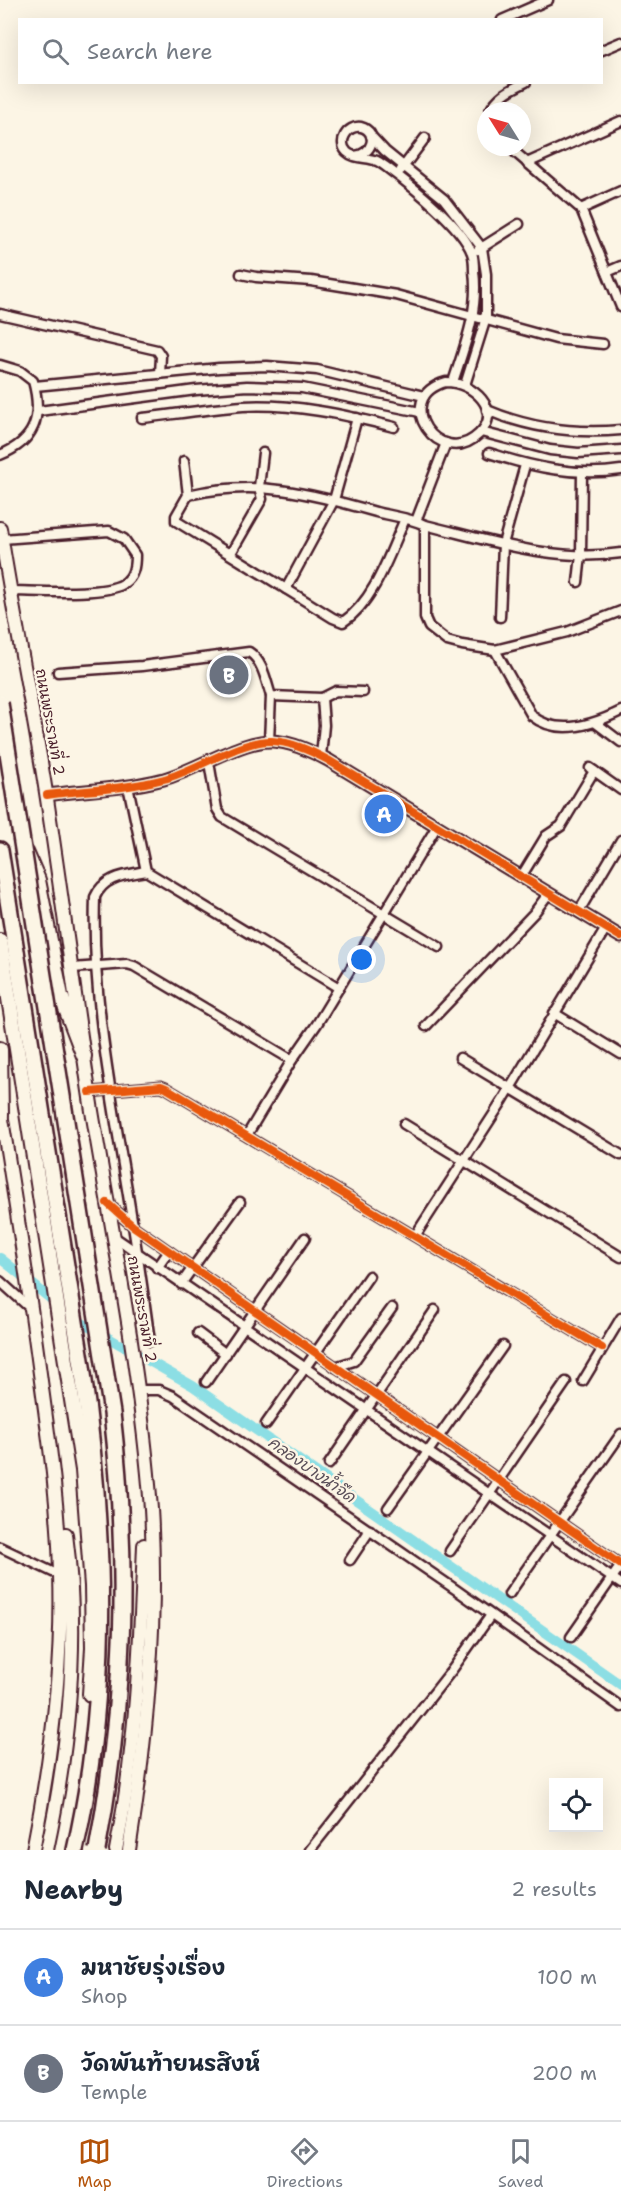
<!DOCTYPE html>
<html lang="en">
<head>
<meta charset="utf-8">
<style>
	body { margin:0; font-family:"Shantell Sans","Playpen Sans Thai",sans-serif; background:#f2f2f3; color:#1f2937 }
	.controls { position:absolute; right:18px; bottom:18px; display:grid; overflow:hidden; border-radius:0px; box-shadow:0 6px 24px #0002 }
	.controls button { width:54px; height:54px; display:grid; place-items:center; padding:0; border:0; border-bottom:2px solid #e0e1e3; background:#fff; color:#1f2937; font:30px sans-serif }
	.compass { position:absolute; left:477px; top:102px; width:54px; height:54px; border-radius:50%; background:#fff; box-shadow:0 6px 24px #0002; rotate:307deg }
	.you { position:absolute; left:362px; top:960px; width:21px; height:21px; margin:-15px; border:4px solid #fff; border-radius:50%; background:#1a73e8; box-shadow:0 0 0 9px #1a73e833 }
	.badge { display:grid; place-items:center; width:39px; height:39px; border-radius:50%; background:#b45309; color:#fff; font-size:20px; font-weight:700 }
	.pin { position:absolute; translate:-50% -50%; border:3px solid #fff; box-shadow:0 2px 6px #0006 }
	.list { margin:0; padding:0; list-style:none }
	h2 { display:flex; justify-content:space-between; align-items:center; height:78px; margin:0; padding:0 24px; font-size:26px }
	h2 small { font-size:20px; font-weight:400; color:#747a83 }
	.list li { display:grid; grid-template-columns:39px 1fr auto; gap:18px; align-items:center; box-sizing:border-box; height:96px; padding:0 24px; border-top:2px solid #e0e1e3 }
	.list b { display:block; font-size:22px; white-space:nowrap }
	.list p { margin:0; font-size:20px; white-space:nowrap; color:#747a83 }
	.list em { font-size:20px; font-style:normal; color:#747a83 }
	.icon { flex:none; width:33px; height:33px; fill:none; stroke:currentColor; stroke-width:2; stroke-linecap:round; stroke-linejoin:round }
	.map { position:relative; flex:none; width:621px; height:1850px; overflow:hidden }
	.search { position:absolute; background:#fff; box-shadow:0 6px 24px #0002; left:18px; right:18px; top:18px; height:66px; display:flex; align-items:center; gap:15px; box-sizing:border-box; padding:0 21px; border-radius:0px; color:#747a83; font-size:22px }
	.sheet { height:270px; background:#fff }
	nav { display:flex; justify-content:space-around; align-items:center; box-sizing:border-box; height:84px; border-top:2px solid #e0e1e3; background:#fff; font-size:16px; color:#747a83 }
	nav a { display:grid; justify-items:center; gap:3px }
	nav .on { color:#b45309 }
	.map>svg:first-child { display:block }
	.lines { fill:none; stroke-linecap:round; stroke-linejoin:round }
	.canal { stroke:#8cdee4; stroke-width:10 }
	.minor-casing { stroke:#4a1f2b; stroke-width:13 }
	.tertiary-casing { stroke:#4a1f2b; stroke-width:15 }
	.secondary-casing { stroke:#4a1f2b; stroke-width:16 }
	.trunk-casing { stroke:#4a1f2b; stroke-width:18 }
	.motorway-casing { stroke:#4a1f2b; stroke-width:20 }
	.minor { stroke:#fcf5e5; stroke-width:8 }
	.tertiary { stroke:#fcf5e5; stroke-width:10 }
	.secondary { stroke:#fcf5e5; stroke-width:12 }
	.trunk { stroke:#fcf5e5; stroke-width:14 }
	.motorway { stroke:#fcf5e5; stroke-width:15 }
	.motorway-bridge-casing { stroke:#4a1f2b; stroke-width:20; stroke-linecap:butt }
	.motorway-bridge { stroke:#fcf5e5; stroke-width:15 }
	.cycleway-casing { stroke:#fcf5e5; stroke-width:11 }
	.cycleway { stroke:#e8590c; stroke-width:8 }
	.labels { text-anchor:middle; stroke-width:5; stroke-linejoin:round; paint-order:stroke }
	.street-label { font-size:15px; fill:#4a1f2b; stroke:#fcf5e5 }
	.water-label { font-size:16px; font-style:italic; fill:#5a4f59; stroke:#fcf5e5 }
</style>
</head>
<body>
<div class="map">
<svg width="621" height="1850" viewBox="0 0 621 1850">
	<rect width="100%" height="100%" fill="#fcf5e5"/>
	<filter id="ink" filterUnits="userSpaceOnUse"><feTurbulence type="fractalNoise" baseFrequency=".0167" numOctaves="2"/><feDisplacementMap in="SourceGraphic" scale="12" xChannelSelector="R" yChannelSelector="G"/><feConvolveMatrix kernelMatrix="1 2 1 2 8 2 1 2 1" color-interpolation-filters="sRGB"/></filter>
	<g filter="url(#ink)">
		<g class="lines">
			<path class="canal" d="M 0,1258 L 77,1320 L 193,1386 L 621,1685"/>
			<defs>
				<g id="minor">
					<path d="M 502,20 L 548,0"/>
					<path d="M 602,50 L 621,42"/>
					<path d="M 490,111 C 498,95 510,90 526,82"/>
					<path d="M 371,136 L 385,151 L 444,199 L 482,248 L 486,274 L 486,318 L 465,385"/>
					<path d="M 509,147 L 581,209 L 621,307"/>
					<path d="M 354,156 C 373,155 379,132 361,127 C 347,125 337,142 347,152 C 354,159 368,157 377,161 C 381,163 385,166 389,169 C 412,186 462,226 472,253 C 474,258 474,265 474,271 C 479,311 465,345 453,382"/>
					<path d="M 527,163 L 621,121"/>
					<path d="M 401,170 L 425,138"/>
					<path d="M 581,209 L 621,191"/>
					<path d="M 478,250 L 519,224"/>
					<path d="M 607,272 L 621,266"/>
					<path d="M 241,274 L 256,277 L 311,281 L 396,295 L 556,339 L 603,344"/>
					<path d="M 0,314 L 157,350 L 161,356 L 160,374"/>
					<path d="M 0,365 L 20,371 L 33,381 C 43,417 35,441 0,455"/>
					<path d="M 446,382 C 472,382 504,410 479,434 C 440,472 389,398 446,382 Z"/>
					<path d="M 35,386 L 219,368 L 267,366 L 317,370 L 424,396"/>
					<path d="M 487,410 C 531,429 574,434 621,430"/>
					<path d="M 39,411 L 196,390 L 247,386 L 302,388 L 420,412"/>
					<path d="M 142,418 C 175,414 209,409 243,406 C 292,403 346,415 394,427"/>
					<path d="M 481,432 L 550,450 L 578,453 L 621,450"/>
					<path d="M 489,453 C 532,467 576,477 621,470"/>
					<path d="M 184,461 L 188,495 L 176,516 L 176,521 L 333,618 L 343,622 C 375,601 390,552 405,519"/>
					<path d="M 188,495 C 257,479 310,493 376,512 C 392,516 410,518 425,525 C 488,540 555,563 621,553"/>
					<path d="M 416,521 L 446,443"/>
					<path d="M 425,525 L 425,618 L 429,627 L 447,641 L 462,645 L 495,650 L 567,632 L 621,611"/>
					<path d="M 2,539 L 109,531 L 124,539 L 135,555 C 135,566 134,577 123,584 C 103,596 36,591 10,591"/>
					<path d="M 231,553 L 262,499 L 259,487 L 263,453"/>
					<path d="M 578,582 L 581,555 L 582,473"/>
					<path d="M 286,589 L 334,500 L 357,418"/>
					<path d="M 500,617 L 503,544 L 525,465"/>
					<path d="M 495,650 L 532,716 C 558,737 595,724 621,711"/>
					<path d="M 58,672 L 142,666 L 249,652 C 263,661 266,681 271,696 L 322,698 L 324,725 L 321,756"/>
					<path d="M 322,698 L 336,691 L 363,692"/>
					<path d="M 596,723 L 621,742"/>
					<path d="M 269,741 L 271,696"/>
					<path d="M 209,762 L 217,809 L 222,817 L 439,947"/>
					<path d="M 590,768 L 621,790"/>
					<path d="M 128,786 L 146,871 L 339,988"/>
					<path d="M 146,871 C 126,875 104,876 95,897 C 92,987 108,1077 123,1165 C 133,1224 142,1282 150,1341"/>
					<path d="M 521,877 L 546,836 L 561,826 L 594,771"/>
					<path d="M 579,911 L 621,840"/>
					<path d="M 72,968 L 127,964 L 134,966 L 292,1060"/>
					<path d="M 554,1013 L 621,1054"/>
					<path d="M 426,1026 L 534,913 L 549,893"/>
					<path d="M 460,1058 L 621,1155"/>
					<path d="M 89,1092 L 161,1086 L 166,1088 L 602,1348"/>
					<path d="M 404,1124 L 621,1257"/>
					<path d="M 247,1135 L 292,1060 L 317,1024 L 437,826"/>
					<path d="M 108,1204 L 133,1226 L 169,1251 L 621,1565"/>
					<path d="M 113,1236 L 621,1584"/>
					<path d="M 415,1236 L 503,1100 L 606,928"/>
					<path d="M 157,1268 L 169,1251"/>
					<path d="M 0,1281 L 31,1309"/>
					<path d="M 181,1284 L 240,1202"/>
					<path d="M 198,1333 L 226,1354"/>
					<path d="M 335,1367 L 354,1361 L 392,1308"/>
					<path d="M 583,1381 L 621,1318"/>
					<path d="M 206,1382 L 305,1238"/>
					<path d="M 139,1390 L 159,1390 L 173,1396 L 455,1589 L 621,1707"/>
					<path d="M 266,1424 L 369,1276"/>
					<path d="M 329,1464 L 435,1310"/>
					<path d="M 388,1508 L 503,1346"/>
					<path d="M 0,1547 L 61,1576"/>
					<path d="M 450,1551 L 566,1382"/>
					<path d="M 350,1560 L 370,1530"/>
					<path d="M 509,1594 L 621,1434"/>
					<path d="M 571,1637 L 621,1565"/>
					<path d="M 310,1850 L 452,1670 L 491,1615"/>
				</g>
				<path id="tertiary" d="M 47,795 C 86,790 126,789 164,779 C 196,770 241,740 272,741 C 292,742 311,751 328,760 L 621,937"/>
				<g id="secondary">
					<path d="M 0,528 C 14,618 33,708 47,799 C 63,903 76,1007 92,1111 C 114,1243 141,1375 151,1509 C 158,1623 147,1738 129,1850"/>
					<path d="M 0,1107 C 15,1198 29,1290 41,1381 C 50,1446 59,1510 60,1575 C 63,1667 51,1760 33,1850"/>
					<path d="M 47,1850 C 69,1747 80,1639 66,1534"/>
					<path d="M 116,1850 C 136,1749 140,1648 144,1545"/>
				</g>
				<g id="trunk">
					<path d="M 26,852 L 38,880 L 61,996 L 84,1056"/>
					<path d="M 0,941 L 83,1470 L 92,1586 L 93,1648 L 90,1694"/>
					<path d="M 0,1049 L 1,1115"/>
				</g>
				<path id="motorway" d="M 0,850 L 82,1366 C 105,1526 111,1692 75,1850"/>
			</defs>
			<use href="#minor" class="minor-casing"/>
			<use href="#tertiary" class="tertiary-casing"/>
			<use href="#secondary" class="secondary-casing"/>
			<use href="#trunk" class="trunk-casing"/>
			<use href="#motorway" class="motorway-casing"/>
			<use href="#minor" class="minor"/>
			<use href="#tertiary" class="tertiary"/>
			<use href="#secondary" class="secondary"/>
			<use href="#trunk" class="trunk"/>
			<use href="#motorway" class="motorway"/>
			<defs>
				<path id="motorway-bridge" d="M 0,703 L 112,1413 C 129,1563 125,1702 97,1850"/>
			</defs>
			<use href="#motorway-bridge" class="motorway-bridge-casing"/>
			<use href="#motorway-bridge" class="motorway-bridge"/>
			<defs>
				<g id="cycleway">
					<path d="M 47,795 C 86,790 126,789 164,779 C 196,770 241,740 272,741 C 292,742 311,751 328,760 L 621,937"/>
					<path d="M 89,1092 L 161,1086 L 166,1088 L 602,1348"/>
					<path d="M 107,1203 L 133,1226 L 169,1251 L 621,1565"/>
				</g>
			</defs>
			<use href="#cycleway" class="cycleway-casing"/>
			<use href="#cycleway" class="cycleway"/>
		</g>
	</g>
	<g class="labels">
		<g class="street-label">
			<text transform="translate(50 722) rotate(80)" y="5">ถนนพระรามที่ 2</text>
			<text transform="translate(142 1309) rotate(80)" y="5">ถนนพระรามที่ 2</text>
		</g>
		<g class="water-label">
			<text transform="translate(312 1469) rotate(35)" y="6">คลองบางน้ำจืด</text>
		</g>
	</g>
</svg>
<div class="controls">
<button><svg class="icon" aria-label="locate" viewBox="0 0 24 24"><circle cx="12" cy="12" r="6"/><path d="M12 2v4M12 18v4M2 12h4M18 12h4"/></svg></button>
</div>
<svg class="compass" viewBox="-18 -18 36 36"><path d="M0-13l5 13h-10z" fill="#e53935"/><path d="M0 13l5-13h-10z" fill="#747a83"/></svg>
<div class="you"></div>
<div class="pin badge" style="left:384px;top:814px;background:#3f7fe0">A</div>
<div class="pin badge" style="left:229px;top:675px;background:#6b7280">B</div>
<div class="search"><svg class="icon" aria-label="search" viewBox="0 0 24 24"><circle cx="10" cy="10" r="6"/><path d="M15 15l6 6"/></svg>Search here</div>
</div>
<section class="sheet">
<h2>Nearby<small>2 results</small></h2>
<ul class="list">
<li><span class="badge" style="background:#3f7fe0">A</span><div><b>มหาชัยรุ่งเรื่อง</b><p>Shop</p></div><em>100 m</em></li>
<li><span class="badge" style="background:#6b7280">B</span><div><b>วัดพันท้ายนรสิงห์</b><p>Temple</p></div><em>200 m</em></li>
</ul>
</section>
<nav>
<a class="on"><svg class="icon" aria-label="map" viewBox="0 0 24 24"><path d="M3 6l6-2 6 2 6-2v14l-6 2-6-2-6 2zM9 4v14M15 6v14"/></svg>Map</a>
<a><svg class="icon" aria-label="directions" viewBox="0 0 24 24"><path d="M12 3l9 9-9 9-9-9zM9 14v-3h6M13 9l2 2-2 2"/></svg>Directions</a>
<a><svg class="icon" aria-label="saved" viewBox="0 0 24 24"><path d="M7 4h10v16l-5-4-5 4z"/></svg>Saved</a>
</nav>
</body>
</html>
